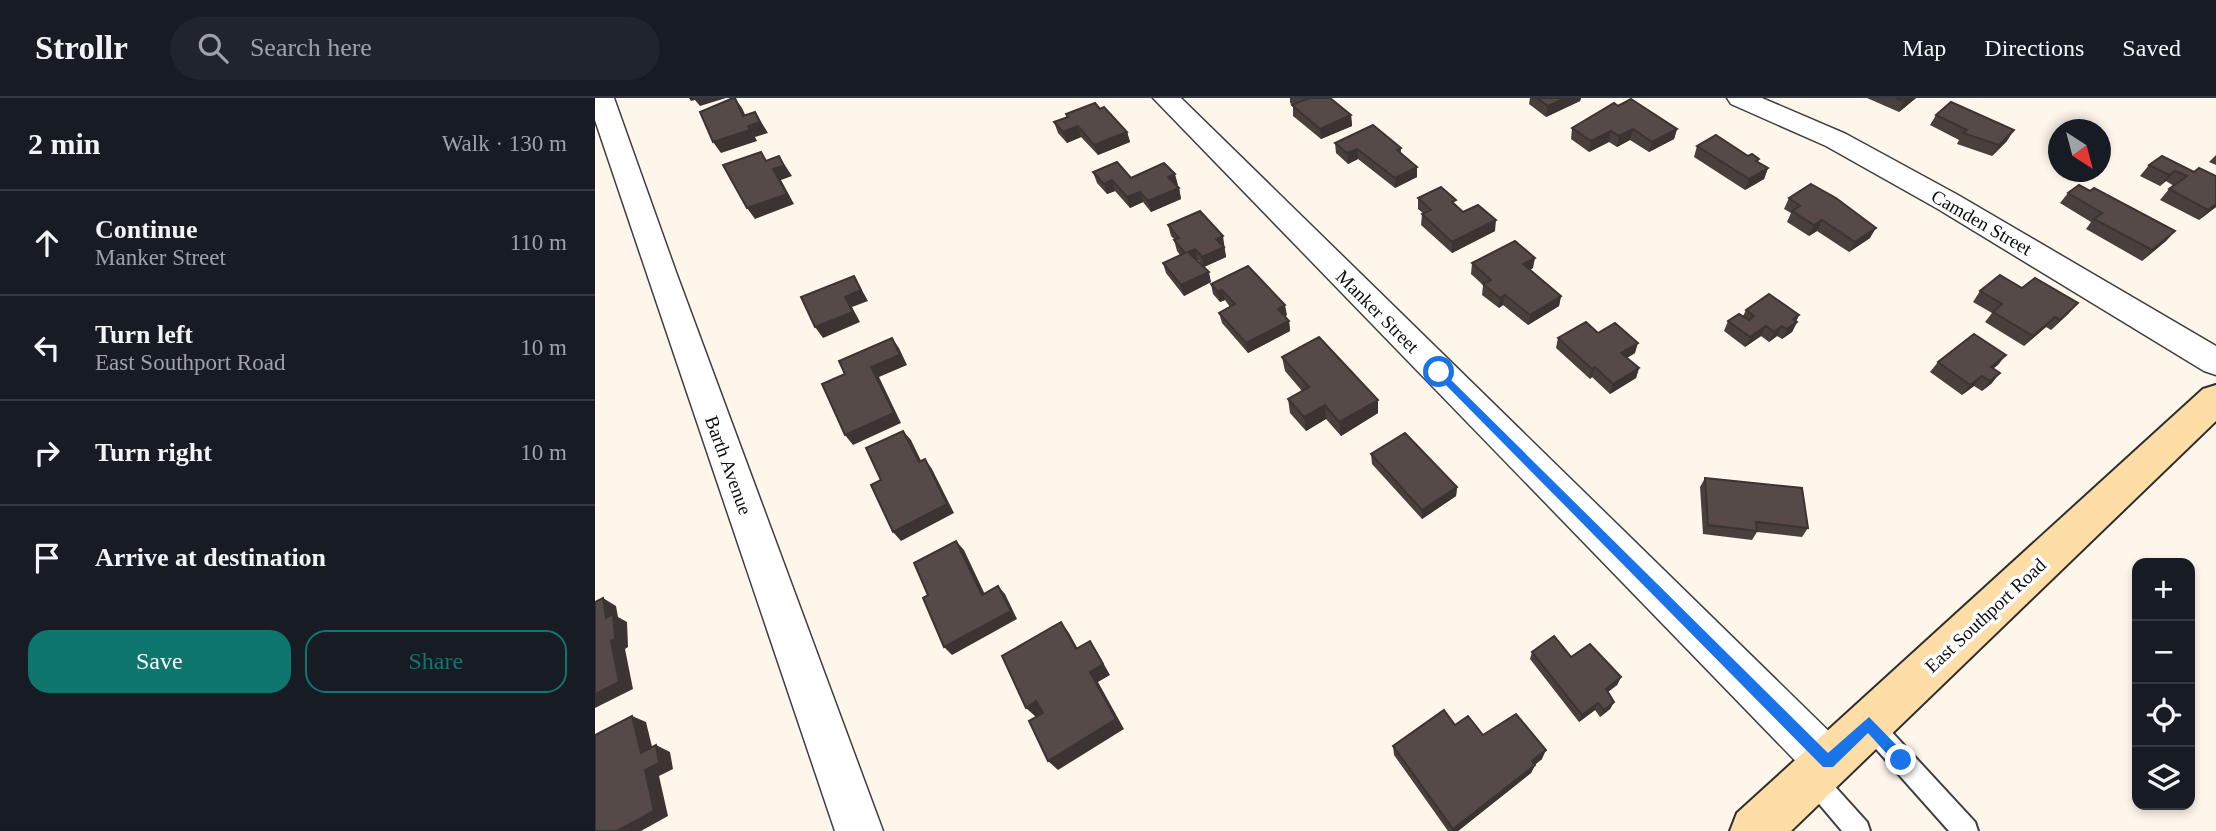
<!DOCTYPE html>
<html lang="en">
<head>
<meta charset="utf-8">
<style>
	body { margin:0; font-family:"Times New Roman",serif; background:#20242c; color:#f1f3f6 }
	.controls { position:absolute; right:21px; bottom:21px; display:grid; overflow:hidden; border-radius:14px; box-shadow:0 4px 10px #0003 }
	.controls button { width:63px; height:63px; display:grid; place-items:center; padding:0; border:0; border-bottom:2px solid #363941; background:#171b24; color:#f1f3f6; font:35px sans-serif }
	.compass { position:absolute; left:1453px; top:21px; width:63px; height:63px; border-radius:50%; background:#171b24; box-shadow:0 4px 10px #0003; rotate:144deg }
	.stop { position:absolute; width:21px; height:21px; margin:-16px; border:5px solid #1a73e8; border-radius:50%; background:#fff }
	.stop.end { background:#1a73e8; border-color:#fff; box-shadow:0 2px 7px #0008 }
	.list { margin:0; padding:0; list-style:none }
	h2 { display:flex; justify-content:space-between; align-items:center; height:91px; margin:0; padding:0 28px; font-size:30px }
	h2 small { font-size:23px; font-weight:400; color:#9ea1a6 }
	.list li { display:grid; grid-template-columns:46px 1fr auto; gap:21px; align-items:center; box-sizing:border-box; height:105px; padding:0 28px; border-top:2px solid #363941 }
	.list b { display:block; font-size:26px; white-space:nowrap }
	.list p { margin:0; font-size:23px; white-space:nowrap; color:#9ea1a6 }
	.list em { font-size:23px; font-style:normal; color:#9ea1a6 }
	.actions { display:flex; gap:14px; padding:21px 28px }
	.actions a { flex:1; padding:16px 0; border:2px solid #0f766e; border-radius:21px; text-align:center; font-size:24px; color:#0f766e }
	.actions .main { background:#0f766e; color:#fff }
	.icon { flex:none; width:38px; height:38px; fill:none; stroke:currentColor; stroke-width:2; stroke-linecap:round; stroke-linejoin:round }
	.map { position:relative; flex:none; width:1621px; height:733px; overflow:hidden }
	header { display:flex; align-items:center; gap:42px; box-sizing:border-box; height:98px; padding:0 35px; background:#171b24; border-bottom:2px solid #363941 }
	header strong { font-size:33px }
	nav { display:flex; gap:38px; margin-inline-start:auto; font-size:24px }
	.search { width:490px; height:63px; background:#20242c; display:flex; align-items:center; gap:18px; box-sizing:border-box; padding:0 24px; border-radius:38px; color:#9ea1a6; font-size:26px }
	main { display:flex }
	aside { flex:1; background:#171b24 }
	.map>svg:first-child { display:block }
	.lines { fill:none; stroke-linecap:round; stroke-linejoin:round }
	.service-casing { stroke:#3f3f3f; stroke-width:4 }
	.minor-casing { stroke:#3f3f3f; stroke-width:3 }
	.secondary-casing { stroke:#2e2e2e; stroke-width:4 }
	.service { fill:#fff; fill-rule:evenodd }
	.minor { fill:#fff; fill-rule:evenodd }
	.secondary { fill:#ffdda6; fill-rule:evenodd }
	.wall { fill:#49403e }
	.shaded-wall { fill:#3c3432 }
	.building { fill:#554a48; stroke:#3c3432; stroke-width:2 }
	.route { fill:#1a73e8 }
	.labels { text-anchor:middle; stroke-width:7; stroke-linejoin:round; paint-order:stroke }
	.street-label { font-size:19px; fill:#0c0c0c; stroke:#fff }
</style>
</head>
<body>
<header>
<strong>Strollr</strong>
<div class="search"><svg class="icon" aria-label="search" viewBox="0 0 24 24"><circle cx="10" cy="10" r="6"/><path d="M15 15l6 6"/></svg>Search here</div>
<nav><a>Map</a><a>Directions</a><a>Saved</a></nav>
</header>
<main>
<aside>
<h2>2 min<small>Walk · 130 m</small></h2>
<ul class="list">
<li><svg class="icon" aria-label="ahead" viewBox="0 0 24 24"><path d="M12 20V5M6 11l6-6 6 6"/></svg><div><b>Continue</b><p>Manker Street</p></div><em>110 m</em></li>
<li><svg class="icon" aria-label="left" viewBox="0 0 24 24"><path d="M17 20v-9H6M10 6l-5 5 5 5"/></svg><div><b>Turn left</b><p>East Southport Road</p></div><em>10 m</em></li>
<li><svg class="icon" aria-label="right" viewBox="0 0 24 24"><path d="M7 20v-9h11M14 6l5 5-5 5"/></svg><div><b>Turn right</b></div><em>10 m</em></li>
<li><svg class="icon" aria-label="arrive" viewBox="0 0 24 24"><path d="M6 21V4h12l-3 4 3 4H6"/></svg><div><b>Arrive at destination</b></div></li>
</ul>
<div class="actions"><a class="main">Save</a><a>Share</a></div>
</aside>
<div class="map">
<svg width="1621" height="733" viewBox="0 0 1621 733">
	<rect width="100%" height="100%" fill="#fff6eb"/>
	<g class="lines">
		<defs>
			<g id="service">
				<path d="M 1274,615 L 1282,618 L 1380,724 L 1383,733 L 1354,733 L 1266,634 L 1262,626 L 1266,618 Z"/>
				<path d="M 1217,668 L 1225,672 L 1272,724 L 1275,733 L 1247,733 L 1209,688 L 1205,680 L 1209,672 Z"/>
			</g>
			<g id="minor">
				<path d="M 0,0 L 19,0 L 81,174 L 288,733 L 240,733 L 0,22 Z"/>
				<path d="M 558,0 L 586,0 L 1249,648 L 1256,664 L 1249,680 L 1233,687 L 1217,680 Z"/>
				<path d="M 1132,0 L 1167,0 L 1251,36 L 1363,97 L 1621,248 L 1621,277 L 1609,273 L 1343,111 L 1231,48 L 1136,6 Z"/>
			</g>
			<path id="secondary" d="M 1621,287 L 1621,323 L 1196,733 L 1135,733 L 1142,715 L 1608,291 Z"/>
		</defs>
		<use href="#service" class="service-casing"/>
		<use href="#minor" class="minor-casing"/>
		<use href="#secondary" class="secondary-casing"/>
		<use href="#service" class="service"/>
		<use href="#minor" class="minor"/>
		<use href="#secondary" class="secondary"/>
	</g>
	<g class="wall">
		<path d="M 695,0 L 735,0 L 756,17 L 757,28 L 726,41 L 698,18 L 698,7 L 695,5 Z"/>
		<path d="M 935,0 L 986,0 L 985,3 L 951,19 L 934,6 Z"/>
		<path d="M 1272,0 L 1321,0 L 1304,14 Z"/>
		<path d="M 1023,8 L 1082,31 L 1079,41 L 1054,54 L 1035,42 L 1022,49 L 1014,44 L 994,54 L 976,41 L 977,30 Z"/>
		<path d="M 505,11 L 532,34 L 535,44 L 503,57 L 486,39 L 472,45 L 463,35 L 459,24 L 472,20 L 471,16 Z"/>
		<path d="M 1341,17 L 1412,43 L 1397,58 L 1362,46 L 1364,42 L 1335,27 Z"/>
		<path d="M 740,45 L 806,50 L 806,56 L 822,69 L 822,79 L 800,90 L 763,61 L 753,66 L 741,55 Z"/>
		<path d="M 1102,48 L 1164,61 L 1163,64 L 1173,70 L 1169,81 L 1150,92 L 1099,59 Z"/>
		<path d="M 1621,57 L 1621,67 L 1614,64 Z"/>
		<path d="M 1554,67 L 1621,78 L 1621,109 L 1604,122 L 1565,102 L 1574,91 L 1579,88 L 1571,83 L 1565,88 L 1545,78 Z"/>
		<path d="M 498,74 L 583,87 L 581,87 L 584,90 L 586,101 L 556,114 L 548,104 L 535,110 L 520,93 L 512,96 L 502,85 Z"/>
		<path d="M 1495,93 L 1580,133 L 1571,143 L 1547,163 L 1491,131 L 1496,124 L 1465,105 L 1473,95 Z"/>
		<path d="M 823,100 L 861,107 L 868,114 L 900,133 L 857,155 L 826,127 L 827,116 L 829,116 L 823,111 Z"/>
		<path d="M 1194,100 L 1275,140 L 1254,154 L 1222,133 L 1214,138 L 1192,124 L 1196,115 L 1189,111 Z"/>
		<path d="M 573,127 L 630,149 L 629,149 L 631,159 L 609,169 L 603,162 L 602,162 L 616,184 L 589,198 L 571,175 L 568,165 L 585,157 L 582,153 L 579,142 L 580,142 L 576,138 Z"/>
		<path d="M 877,165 L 938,170 L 935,172 L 966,198 L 964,208 L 933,227 L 908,207 L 904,210 L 887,197 L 888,187 L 876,176 Z"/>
		<path d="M 616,186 L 692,217 L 690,218 L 694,223 L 695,233 L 653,255 L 627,225 L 624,215 L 635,209 L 630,202 L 625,204 L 618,196 Z"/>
		<path d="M 1427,190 L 1474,215 L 1456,232 L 1451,229 L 1429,248 L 1390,224 L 1397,215 L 1378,204 L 1385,193 Z"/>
		<path d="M 1151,212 L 1204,217 L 1201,223 L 1202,224 L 1197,234 L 1187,241 L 1182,238 L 1174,244 L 1166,238 L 1150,249 L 1129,233 L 1133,223 L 1148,218 Z"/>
		<path d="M 1003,235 L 1040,255 L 1032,260 L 1044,270 L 1041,280 L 1015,296 L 997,279 L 995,281 L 961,250 L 963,240 Z"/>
		<path d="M 1411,257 L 1398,270 L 1397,285 L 1387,293 L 1379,288 L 1367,297 L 1335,274 L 1343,264 Z"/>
		<path d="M 687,259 L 783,315 L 746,338 L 731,321 L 711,333 L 695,315 L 693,301 L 707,293 L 690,273 Z"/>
		<path d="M 776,356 L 862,389 L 861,398 L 827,421 L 777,366 Z"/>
		<path d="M 1110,380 L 1213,430 L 1207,439 L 1162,434 L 1157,442 L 1108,436 L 1105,389 Z"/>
		<path d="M 937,554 L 976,559 L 1026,579 L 1022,587 L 1013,594 L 1019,604 L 1015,611 L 1005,619 L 1000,612 L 984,624 L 935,561 Z"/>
		<path d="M 860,627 L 947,661 L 940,667 L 936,675 L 863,733 L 853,733 L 799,657 L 798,648 Z"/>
	</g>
	<g class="shaded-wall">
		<path d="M 94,0 L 131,0 L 105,8 L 100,2 L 96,3 Z"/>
		<path d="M 140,0 L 147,10 L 155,27 L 160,14 L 173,35 L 160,39 L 162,43 L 126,55 L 118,44 L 148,18 Z"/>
		<path d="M 971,0 L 986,0 L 985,3 L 951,19 L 953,8 Z"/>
		<path d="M 1314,0 L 1321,0 L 1304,14 L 1309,3 Z"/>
		<path d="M 756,17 L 757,28 L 726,41 L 725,31 Z"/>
		<path d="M 483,28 L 486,39 L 472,45 L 468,34 Z"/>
		<path d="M 1038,31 L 1035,42 L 1022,49 L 1024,38 Z"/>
		<path d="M 1082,31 L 1079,41 L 1054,54 L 1057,44 Z"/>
		<path d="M 1419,32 L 1412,43 L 1397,58 L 1404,47 Z"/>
		<path d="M 1016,33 L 1014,44 L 994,54 L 996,43 Z"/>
		<path d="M 532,34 L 535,44 L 503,57 L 499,47 Z"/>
		<path d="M 762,51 L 763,61 L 753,66 L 752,55 Z"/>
		<path d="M 184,58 L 197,78 L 186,82 L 199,106 L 160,121 L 152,110 L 178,71 Z"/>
		<path d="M 822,69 L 822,79 L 800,90 L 800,80 Z"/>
		<path d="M 1173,70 L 1169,81 L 1150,92 L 1154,81 Z"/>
		<path d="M 1580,73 L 1571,83 L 1565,88 L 1574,77 Z"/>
		<path d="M 580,76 L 583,87 L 576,90 L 573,79 Z"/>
		<path d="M 517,82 L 520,93 L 512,96 L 509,86 Z"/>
		<path d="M 584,90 L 586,101 L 556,114 L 553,103 Z"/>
		<path d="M 545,94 L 548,104 L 535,110 L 532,99 Z"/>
		<path d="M 1621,106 L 1621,109 L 1604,122 L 1613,112 Z"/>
		<path d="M 901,122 L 900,133 L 857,155 L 857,144 Z"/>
		<path d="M 1227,122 L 1222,133 L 1214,138 L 1219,127 Z"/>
		<path d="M 1281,130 L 1275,140 L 1254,154 L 1260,144 Z"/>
		<path d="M 1580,133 L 1571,143 L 1547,163 L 1557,152 Z"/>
		<path d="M 628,138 L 631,159 L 609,169 L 607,159 L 621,141 Z"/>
		<path d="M 600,151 L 603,162 L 596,165 L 593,154 Z"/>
		<path d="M 940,160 L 938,170 L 927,176 L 928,166 Z"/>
		<path d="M 614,174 L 616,184 L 589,198 L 586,187 Z"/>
		<path d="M 259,178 L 273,203 L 257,209 L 265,224 L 228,240 L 220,229 L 250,199 Z"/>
		<path d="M 627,192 L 630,202 L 625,204 L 623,194 Z"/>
		<path d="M 910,197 L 908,207 L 904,210 L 905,200 Z"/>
		<path d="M 966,198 L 964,208 L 933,227 L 935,217 Z"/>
		<path d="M 1483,205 L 1474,215 L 1456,232 L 1465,222 Z"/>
		<path d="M 690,207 L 692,217 L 685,221 L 683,211 Z"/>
		<path d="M 1204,217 L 1200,226 L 1202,224 L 1197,234 L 1187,241 L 1198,221 Z"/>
		<path d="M 1460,219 L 1451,229 L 1429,248 L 1438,238 Z"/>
		<path d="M 694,223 L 695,233 L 653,255 L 651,245 Z"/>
		<path d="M 1171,228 L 1166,238 L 1150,249 L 1155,239 Z"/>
		<path d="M 1187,228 L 1182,238 L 1174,244 L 1179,234 Z"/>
		<path d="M 297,240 L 304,250 L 312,267 L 284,279 L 306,325 L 258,347 L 250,337 L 276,269 Z"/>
		<path d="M 1043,245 L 1040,255 L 1023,265 L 1026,255 Z"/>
		<path d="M 1411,257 L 1403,267 L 1388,279 L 1396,269 Z"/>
		<path d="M 1000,269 L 997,279 L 995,281 L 997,271 Z"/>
		<path d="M 1044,270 L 1041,280 L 1015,296 L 1018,286 Z"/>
		<path d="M 1405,275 L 1397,285 L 1387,293 L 1395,283 Z"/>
		<path d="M 1387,278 L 1379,288 L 1367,297 L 1375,287 Z"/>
		<path d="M 783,302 L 783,315 L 746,338 L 744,324 Z"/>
		<path d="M 730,307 L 731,321 L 711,333 L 709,319 Z"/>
		<path d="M 308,333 L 316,342 L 331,373 L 324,364 Z"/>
		<path d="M 330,361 L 337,371 L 359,415 L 306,443 L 298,434 Z"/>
		<path d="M 862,389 L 861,398 L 827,421 L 827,412 Z"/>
		<path d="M 361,443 L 369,452 L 394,505 L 387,497 Z"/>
		<path d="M 403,488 L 410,496 L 422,521 L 357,557 L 349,549 Z"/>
		<path d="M 8,500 L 21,508 L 23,519 L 32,524 L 33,549 L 30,551 L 38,591 L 0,610 L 0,596 L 11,520 Z"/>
		<path d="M 466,524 L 474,535 L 489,562 L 481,551 Z"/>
		<path d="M 495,543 L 502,554 L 515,577 L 503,584 L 529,631 L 463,672 L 453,663 L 495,574 Z"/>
		<path d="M 1026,579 L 1022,587 L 1007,598 L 1011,591 Z"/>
		<path d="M 441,603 L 451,613 L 441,619 L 431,610 Z"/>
		<path d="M 1019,604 L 1015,611 L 1005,619 L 1009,612 Z"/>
		<path d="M 1003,605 L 1000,612 L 984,624 L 987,617 Z"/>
		<path d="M 37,618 L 51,624 L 60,661 L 46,655 Z"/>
		<path d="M 61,647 L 75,654 L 78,671 L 64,678 L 73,718 L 46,733 L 22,733 Z"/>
		<path d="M 951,652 L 947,661 L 933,671 L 937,663 Z"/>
		<path d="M 940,667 L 936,675 L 863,733 L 857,733 L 858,731 Z"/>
	</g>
	<g class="building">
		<path d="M 138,0 L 140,0 L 148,18 L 160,14 L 165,24 L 153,28 L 155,32 L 118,44 L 105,14 Z"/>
		<path d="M 714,0 L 735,0 L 756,17 L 725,31 L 697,7 Z"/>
		<path d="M 942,0 L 971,0 L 953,8 Z"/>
		<path d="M 1301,0 L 1314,0 L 1309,3 Z"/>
		<path d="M 1036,1 L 1082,31 L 1057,44 L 1038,31 L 1024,38 L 1016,33 L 996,43 L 977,30 L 1019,5 L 1023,8 Z"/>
		<path d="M 1356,4 L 1419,32 L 1404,47 L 1368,35 L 1372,32 L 1341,17 Z"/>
		<path d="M 500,5 L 505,11 L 509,9 L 532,34 L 499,47 L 483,28 L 468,34 L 459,24 L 473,19 L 471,16 Z"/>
		<path d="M 778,27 L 806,50 L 802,52 L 822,69 L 800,80 L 762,51 L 752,55 L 740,45 Z"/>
		<path d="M 1121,37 L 1153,58 L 1157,56 L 1164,61 L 1161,63 L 1173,70 L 1154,81 L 1102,48 Z"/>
		<path d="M 166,54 L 171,63 L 184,58 L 189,68 L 178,71 L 192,96 L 152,110 L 128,67 Z"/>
		<path d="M 1567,58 L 1599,74 L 1604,70 L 1621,78 L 1621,106 L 1613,112 L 1574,91 L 1592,78 L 1580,73 L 1574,77 L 1554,67 Z"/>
		<path d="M 522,64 L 536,80 L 569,65 L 580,76 L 573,79 L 584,90 L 553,103 L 545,94 L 532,99 L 517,82 L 509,86 L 498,74 Z"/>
		<path d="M 1216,86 L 1241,100 L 1281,130 L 1260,144 L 1227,122 L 1219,127 L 1197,113 L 1205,108 L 1194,100 Z"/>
		<path d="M 1484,87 L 1495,93 L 1499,90 L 1580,133 L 1557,152 L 1499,121 L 1507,115 L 1473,95 Z"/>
		<path d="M 846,89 L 861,102 L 857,104 L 868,114 L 883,107 L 901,122 L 857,144 L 827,116 L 836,112 L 823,100 Z"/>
		<path d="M 605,113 L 628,138 L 621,141 L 629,149 L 607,159 L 600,151 L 593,154 L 614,174 L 586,187 L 568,165 L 590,155 L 579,142 L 584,140 L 573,127 Z"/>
		<path d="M 920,143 L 940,160 L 928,166 L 966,198 L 935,217 L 910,197 L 905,200 L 888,186 L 896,182 L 877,165 Z"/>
		<path d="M 653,168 L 690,207 L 683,211 L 694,223 L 651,245 L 624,215 L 640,206 L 627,192 L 623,194 L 616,186 Z"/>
		<path d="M 1405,177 L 1427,190 L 1440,180 L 1483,205 L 1465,222 L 1460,219 L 1438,238 L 1398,214 L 1407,206 L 1385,193 Z"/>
		<path d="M 259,178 L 266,192 L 250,199 L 258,214 L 220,229 L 206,199 Z"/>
		<path d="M 1174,196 L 1204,217 L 1198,221 L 1202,224 L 1192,231 L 1187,228 L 1179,234 L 1171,228 L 1155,239 L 1133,223 L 1144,216 L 1154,222 L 1159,218 L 1151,212 Z"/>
		<path d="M 991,224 L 1003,235 L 1020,225 L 1043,245 L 1026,255 L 1044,270 L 1018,286 L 1000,269 L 997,271 L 963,240 Z"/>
		<path d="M 1379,236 L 1411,257 L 1396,269 L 1405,275 L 1395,283 L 1387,278 L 1375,287 L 1343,264 Z"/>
		<path d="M 724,239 L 783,302 L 744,324 L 730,307 L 709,319 L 693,301 L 714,289 L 687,259 Z"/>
		<path d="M 297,240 L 305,257 L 276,269 L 299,315 L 250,337 L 227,286 L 250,276 L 244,263 Z"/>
		<path d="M 308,333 L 324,364 L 330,361 L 352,406 L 298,434 L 276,387 L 286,382 L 271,350 Z"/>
		<path d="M 810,335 L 862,389 L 827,412 L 776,356 Z"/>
		<path d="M 1110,380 L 1207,390 L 1213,430 L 1161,424 L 1162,433 L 1113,427 Z"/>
		<path d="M 361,443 L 387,497 L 403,488 L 416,513 L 349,549 L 328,500 L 333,497 L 319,465 Z"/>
		<path d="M 8,500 L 11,520 L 18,516 L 20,541 L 16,543 L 24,584 L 0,596 L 0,504 Z"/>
		<path d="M 466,524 L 481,551 L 495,543 L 508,566 L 495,574 L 521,621 L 453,663 L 434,623 L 448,615 L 441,603 L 431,610 L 407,558 Z"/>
		<path d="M 959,538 L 976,559 L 995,546 L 1026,579 L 1011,591 L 1019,604 L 1009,612 L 1003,605 L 987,617 L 937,554 Z"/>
		<path d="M 849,612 L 860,627 L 873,618 L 888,637 L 921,616 L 951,652 L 937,663 L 940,667 L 858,731 L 798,648 Z"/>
		<path d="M 37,618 L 46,655 L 61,647 L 64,665 L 50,672 L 59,713 L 22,733 L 0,733 L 0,637 Z"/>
	</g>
	<path class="route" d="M 844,270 L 1233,655 L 1274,619 L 1311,657 L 1311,666 L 1301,666 L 1273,635 L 1238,669 L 1228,669 L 840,276 L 838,274 Z"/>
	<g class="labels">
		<g class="street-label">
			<text transform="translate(1387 124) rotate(30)" y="7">Camden Street</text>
			<text transform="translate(783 213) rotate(45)" y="7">Manker Street</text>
			<text transform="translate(134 367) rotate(70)" y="7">Barth Avenue</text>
			<text transform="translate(1390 517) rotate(-43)" y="7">East Southport Road</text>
		</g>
	</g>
</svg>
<div class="controls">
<button>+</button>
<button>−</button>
<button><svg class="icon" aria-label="locate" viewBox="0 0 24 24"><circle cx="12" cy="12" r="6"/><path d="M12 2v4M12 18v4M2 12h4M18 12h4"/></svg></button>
<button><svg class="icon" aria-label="layers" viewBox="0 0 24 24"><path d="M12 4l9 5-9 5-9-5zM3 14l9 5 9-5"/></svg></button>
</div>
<svg class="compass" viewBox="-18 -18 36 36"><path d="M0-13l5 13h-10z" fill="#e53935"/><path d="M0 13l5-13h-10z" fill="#9ea1a6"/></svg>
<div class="stop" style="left:844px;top:274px"></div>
<div class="stop end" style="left:1306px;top:662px"></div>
</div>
</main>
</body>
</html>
